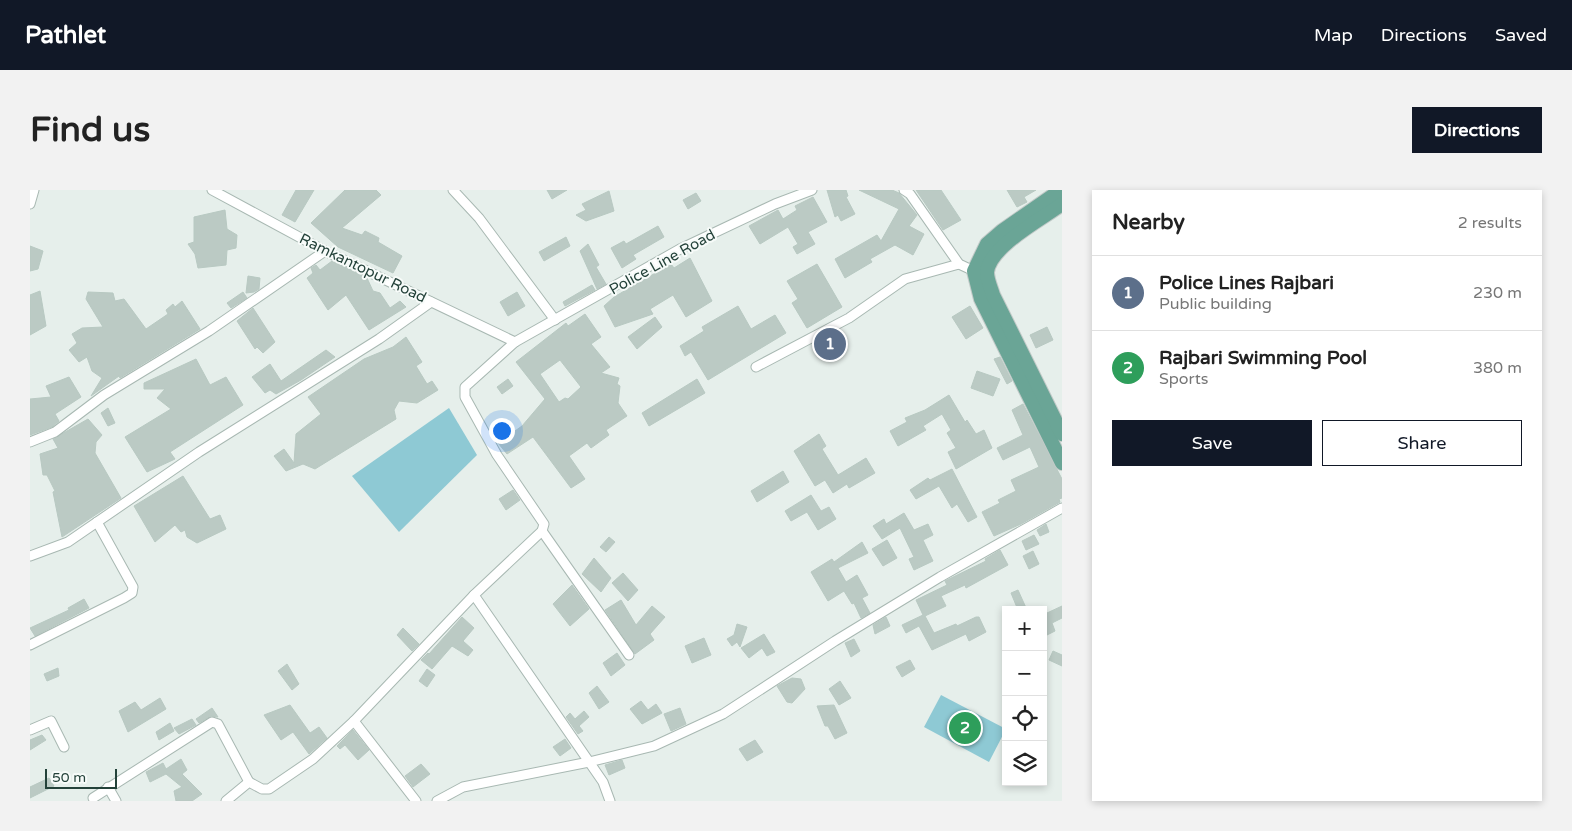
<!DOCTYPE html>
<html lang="en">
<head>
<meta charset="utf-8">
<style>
	body { margin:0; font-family:"Varela Round",sans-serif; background:#f2f2f2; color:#222 }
	.controls { position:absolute; right:15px; bottom:15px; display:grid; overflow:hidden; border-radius:0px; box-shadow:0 2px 8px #0003 }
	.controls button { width:45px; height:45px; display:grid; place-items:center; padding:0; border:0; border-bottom:1px solid #e0e0e0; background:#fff; color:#222; font:25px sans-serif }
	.scale { position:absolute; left:15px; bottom:12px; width:72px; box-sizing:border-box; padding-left:5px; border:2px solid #24423a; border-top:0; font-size:14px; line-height:18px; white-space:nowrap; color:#24423a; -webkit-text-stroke:4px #f7fbf9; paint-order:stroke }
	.you { position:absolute; left:471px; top:240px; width:18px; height:18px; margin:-12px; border:4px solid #fff; border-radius:50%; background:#1a73e8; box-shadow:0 0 0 8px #1a73e833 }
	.badge { display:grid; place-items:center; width:32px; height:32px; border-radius:50%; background:#111827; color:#fff; font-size:16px; font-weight:700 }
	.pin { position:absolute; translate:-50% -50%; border:2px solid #fff; box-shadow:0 1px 5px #0006 }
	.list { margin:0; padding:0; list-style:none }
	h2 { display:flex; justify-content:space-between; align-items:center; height:65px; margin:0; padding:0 20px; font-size:21px }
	h2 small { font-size:16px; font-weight:400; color:#767676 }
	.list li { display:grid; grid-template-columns:32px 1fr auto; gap:15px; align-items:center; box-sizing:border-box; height:75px; padding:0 20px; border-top:1px solid #e0e0e0 }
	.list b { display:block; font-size:19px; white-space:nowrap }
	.list p { margin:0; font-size:16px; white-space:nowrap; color:#767676 }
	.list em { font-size:16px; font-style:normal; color:#767676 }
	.actions { display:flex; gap:10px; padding:15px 20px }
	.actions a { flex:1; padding:11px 0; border:1px solid #111827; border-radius:0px; text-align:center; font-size:18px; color:#111827 }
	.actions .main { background:#111827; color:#fff }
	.icon { flex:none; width:28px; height:28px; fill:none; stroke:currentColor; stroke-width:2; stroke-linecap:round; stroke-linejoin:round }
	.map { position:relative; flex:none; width:1032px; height:611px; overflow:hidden; border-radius:0px }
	header { display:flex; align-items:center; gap:30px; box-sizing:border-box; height:70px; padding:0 25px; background:#111827; color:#fff }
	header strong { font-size:24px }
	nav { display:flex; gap:28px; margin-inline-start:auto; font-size:18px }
	.intro { display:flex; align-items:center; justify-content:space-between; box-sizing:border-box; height:120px; padding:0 30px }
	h1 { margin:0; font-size:35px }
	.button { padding:12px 22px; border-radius:0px; background:#111827; color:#fff; font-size:18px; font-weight:700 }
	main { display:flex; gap:30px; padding:0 30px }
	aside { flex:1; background:#fff; border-radius:0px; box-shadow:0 2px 8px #0003 }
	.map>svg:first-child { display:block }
	.water { fill:#8ec9d4 }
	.building { fill:#bbcac4; stroke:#b8c9c2; fill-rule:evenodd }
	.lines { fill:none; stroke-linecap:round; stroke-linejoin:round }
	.street-casing { stroke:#a8b8b2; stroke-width:11 }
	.primary-casing { stroke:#c2cac8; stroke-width:16 }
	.street { stroke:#fff; stroke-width:9 }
	.primary { stroke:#6aa596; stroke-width:14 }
	.labels { text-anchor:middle; stroke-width:4; stroke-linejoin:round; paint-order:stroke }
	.street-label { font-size:15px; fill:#24423a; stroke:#f7fbf9 }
</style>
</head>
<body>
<header>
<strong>Pathlet</strong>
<nav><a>Map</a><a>Directions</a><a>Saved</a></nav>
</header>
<div class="intro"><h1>Find us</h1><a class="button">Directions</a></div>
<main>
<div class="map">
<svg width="1032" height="611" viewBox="0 0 1032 611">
	<rect width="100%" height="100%" fill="#e6efeb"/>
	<g class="water">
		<path d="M 419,218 L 447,265 L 369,342 L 322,286 Z"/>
		<path d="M 911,505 L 976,539 L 959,572 L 894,537 Z"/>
	</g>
	<g class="building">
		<path d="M 266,0 L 284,0 L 265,32 L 252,25 Z"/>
		<path d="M 315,0 L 346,0 L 351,5 L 312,38 L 332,45 L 335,41 L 349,48 L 348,52 L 372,66 L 363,83 L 308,57 L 281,33 Z"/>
		<path d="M 517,0 L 537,0 L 522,9 Z"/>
		<path d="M 797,0 L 816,0 L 818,6 L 816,7 L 825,24 L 811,31 L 808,25 L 805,27 Z"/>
		<path d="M 829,0 L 862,0 L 869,3 L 887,25 L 879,36 L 894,44 L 883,65 L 865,55 L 840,69 L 842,72 L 815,88 L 805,69 L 847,45 L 851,51 L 869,19 Z"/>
		<path d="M 886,0 L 911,0 L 931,30 L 913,40 Z"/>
		<path d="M 977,0 L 1006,0 L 994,7 L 997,12 L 987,17 Z"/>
		<path d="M 579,1 L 584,21 L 556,31 L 546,25 L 556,20 L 552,14 Z"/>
		<path d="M 666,3 L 671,11 L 658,19 L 653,10 Z"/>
		<path d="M 783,7 L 797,32 L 778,42 L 785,54 L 767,64 L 763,57 L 768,54 L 758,37 L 730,54 L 719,36 L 748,20 L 753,29 L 767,20 L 765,16 Z"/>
		<path d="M 195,20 L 197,39 L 207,45 L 206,58 L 197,60 L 196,75 L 168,78 L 165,64 L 158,54 L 164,52 L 164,27 Z"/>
		<path d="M 628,36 L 634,47 L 603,65 L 606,69 L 592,78 L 581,58 L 594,51 L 596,54 Z"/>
		<path d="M 536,47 L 540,56 L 514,71 L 509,62 Z"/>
		<path d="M 558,54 L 569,75 L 566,77 L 576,94 L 567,99 L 550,61 Z"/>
		<path d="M 0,56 L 13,61 L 8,79 L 0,81 Z"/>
		<path d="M 660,68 L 682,111 L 656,127 L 643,105 L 620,119 L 623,124 L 585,137 L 574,116 L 584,107 L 641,74 L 644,78 Z"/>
		<path d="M 302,71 L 337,88 L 343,101 L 350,103 L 360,118 L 370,111 L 376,117 L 339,140 L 316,105 L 298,120 L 277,88 L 283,83 L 281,78 L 286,75 L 290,80 Z"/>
		<path d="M 787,74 L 812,117 L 777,138 L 762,113 L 768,109 L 757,91 Z"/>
		<path d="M 218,86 L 230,88 L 229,99 L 224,102 L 216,103 Z"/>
		<path d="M 562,95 L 565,100 L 535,116 L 533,112 Z"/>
		<path d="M 10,101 L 16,136 L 0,145 L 0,105 Z"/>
		<path d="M 58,102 L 83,103 L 85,111 L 94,109 L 116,139 L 138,124 L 136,120 L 143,114 L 145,117 L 152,111 L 170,139 L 90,188 L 89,186 L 61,206 L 72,188 L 62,181 L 57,167 L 49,172 L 39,160 L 47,153 L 42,144 L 52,138 L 73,137 L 56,109 Z"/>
		<path d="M 213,102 L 217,108 L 201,118 L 197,113 Z"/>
		<path d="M 487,102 L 495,116 L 478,126 L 470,112 Z"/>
		<path d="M 708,116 L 721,139 L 745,125 L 756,143 L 678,190 L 661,162 L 655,166 L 650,156 L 674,141 L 672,137 Z"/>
		<path d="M 940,116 L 953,138 L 936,149 L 922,127 Z"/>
		<path d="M 223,118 L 245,152 L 233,163 L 227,157 L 225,159 L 207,131 Z"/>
		<path d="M 555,124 L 571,147 L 561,154 L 580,177 L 571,183 L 589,188 L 587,194 L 590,196 L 588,213 L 597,226 L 576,240 L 579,245 L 561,258 L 557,253 L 539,266 L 555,289 L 541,298 L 503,247 L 477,264 L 468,253 L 492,236 L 515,209 L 486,172 L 536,133 L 538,136 ZM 530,170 L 551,197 L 538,209 L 535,208 L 529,212 L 510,184 Z"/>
		<path d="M 625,127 L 632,137 L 607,159 L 598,147 Z"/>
		<path d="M 1017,137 L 1023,150 L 1006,158 L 1000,145 Z"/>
		<path d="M 376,147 L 392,172 L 386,176 L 397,194 L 402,191 L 408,200 L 387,213 L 369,211 L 364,220 L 366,229 L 285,279 L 273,274 L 256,281 L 244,266 L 254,259 L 264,273 L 266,244 L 291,224 L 278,207 L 334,169 L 363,157 Z"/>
		<path d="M 296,160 L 305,167 L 271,190 L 246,204 L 240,200 L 235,203 L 222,187 L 240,174 L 251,191 Z"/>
		<path d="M 970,167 L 982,191 L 977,194 L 964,169 Z"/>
		<path d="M 166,169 L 180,195 L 196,187 L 213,215 L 140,262 L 145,269 L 117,282 L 95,247 L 141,219 L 127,208 L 135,199 L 114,199 L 114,193 Z"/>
		<path d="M 947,181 L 970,189 L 963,206 L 941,198 Z"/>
		<path d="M 39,187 L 51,207 L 25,224 L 29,231 L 22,237 L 0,245 L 0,209 L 21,207 L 16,196 Z"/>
		<path d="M 478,189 L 483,196 L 472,204 L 467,197 Z"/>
		<path d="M 667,189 L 675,203 L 619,236 L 612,223 Z"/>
		<path d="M 919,205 L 935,232 L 937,230 L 946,244 L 954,240 L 962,258 L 926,279 L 918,262 L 926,258 L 917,243 L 921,240 L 912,224 L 893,236 L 896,240 L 868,256 L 860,241 L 877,232 L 875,228 L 895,220 Z"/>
		<path d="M 993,214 L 1032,289 L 1032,308 L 1029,309 L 1030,312 L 991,334 L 964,346 L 952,322 L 970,313 L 968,310 L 986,301 L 981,290 L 1009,277 L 1000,257 L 973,270 L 967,258 L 993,245 L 982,220 Z"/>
		<path d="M 78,218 L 85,233 L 78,236 L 71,223 Z"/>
		<path d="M 58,229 L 72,245 L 66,252 L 65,263 L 91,308 L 32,347 L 23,302 L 25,301 L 17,285 L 13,285 L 10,264 L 28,258 L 23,249 Z"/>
		<path d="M 789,244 L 796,256 L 792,259 L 808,285 L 836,268 L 845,283 L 819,298 L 817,294 L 803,303 L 795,290 L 785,296 L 764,261 Z"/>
		<path d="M 922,279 L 947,327 L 938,332 L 927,314 L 922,318 L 909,296 L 886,309 L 880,300 L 898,288 L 900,290 Z"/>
		<path d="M 753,281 L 759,292 L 727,312 L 721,301 Z"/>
		<path d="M 153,286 L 180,329 L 190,325 L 196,339 L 167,353 L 157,347 L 155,340 L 151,342 L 145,335 L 125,352 L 104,316 Z"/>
		<path d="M 483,300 L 490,310 L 476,320 L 469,309 Z"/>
		<path d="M 781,305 L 791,321 L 799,317 L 806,329 L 788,340 L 777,322 L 761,331 L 755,321 Z"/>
		<path d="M 874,323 L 884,340 L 898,334 L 903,345 L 893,350 L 903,371 L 884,380 L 879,369 L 884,367 L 870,338 L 852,349 L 843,336 L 854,329 L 856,334 Z"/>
		<path d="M 1016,334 L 1019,342 L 1010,346 L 1007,340 Z"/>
		<path d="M 1004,345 L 1009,354 L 996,360 L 992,351 Z"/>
		<path d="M 579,347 L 585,352 L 576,362 L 570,357 Z"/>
		<path d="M 857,350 L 867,368 L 853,376 L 842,359 Z"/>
		<path d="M 832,352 L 838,363 L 808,378 L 816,392 L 827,385 L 838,405 L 832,408 L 840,423 L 831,428 L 824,413 L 822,414 L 814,401 L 798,411 L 781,382 L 802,369 L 804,372 Z"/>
		<path d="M 970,360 L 978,375 L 936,398 L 935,395 L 911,406 L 916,416 L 895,426 L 904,443 L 926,434 L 927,436 L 946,427 L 949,427 L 956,442 L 939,451 L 936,444 L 902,460 L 889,436 L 876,443 L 872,435 L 893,425 L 886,410 L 917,395 L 915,391 L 956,371 L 955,369 Z"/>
		<path d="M 1003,361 L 1009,374 L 999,379 L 993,366 Z"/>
		<path d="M 564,368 L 581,388 L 571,402 L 552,384 Z"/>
		<path d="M 593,383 L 608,400 L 598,411 L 582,393 Z"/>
		<path d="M 542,395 L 559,419 L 540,436 L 523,414 Z"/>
		<path d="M 988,400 L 997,420 L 988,420 L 981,403 Z"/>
		<path d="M 54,409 L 59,418 L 5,446 L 0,438 L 39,420 L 38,418 Z"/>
		<path d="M 591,410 L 606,435 L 622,416 L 635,427 L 620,444 L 624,450 L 605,464 L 575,420 Z"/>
		<path d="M 1013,416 L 1017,423 L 1032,416 L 1032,428 L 1022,433 L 1025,441 L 1013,447 Z"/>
		<path d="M 432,427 L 444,438 L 433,451 L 443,460 L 438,466 L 422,456 L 402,479 L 391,470 L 398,463 L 399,464 Z"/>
		<path d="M 856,427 L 860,436 L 845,444 L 843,435 Z"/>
		<path d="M 707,434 L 717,437 L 710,457 L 707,452 L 702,456 L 697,449 L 704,445 Z"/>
		<path d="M 373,438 L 389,454 L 382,461 L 367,445 Z"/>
		<path d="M 734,444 L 745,462 L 737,466 L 732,458 L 719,468 L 711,458 Z"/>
		<path d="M 674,448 L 681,465 L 662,473 L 655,456 Z"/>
		<path d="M 824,449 L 830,461 L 821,467 L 815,453 Z"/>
		<path d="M 1023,461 L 1032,465 L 1032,476 L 1019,470 Z"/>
		<path d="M 587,463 L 595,475 L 581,486 L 573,473 Z"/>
		<path d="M 880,470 L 885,479 L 872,487 L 866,477 Z"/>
		<path d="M 257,474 L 269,494 L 262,500 L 248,481 Z"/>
		<path d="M 28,478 L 29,486 L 17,491 L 14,484 Z"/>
		<path d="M 397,479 L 405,485 L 397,497 L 389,491 Z"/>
		<path d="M 762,488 L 771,489 L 775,499 L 762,513 L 757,512 L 747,496 Z"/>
		<path d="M 810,491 L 821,508 L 809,515 L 799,499 Z"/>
		<path d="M 567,496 L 579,512 L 569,519 L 559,503 Z"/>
		<path d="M 130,508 L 136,519 L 98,542 L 89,521 L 105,512 L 111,520 Z"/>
		<path d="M 611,511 L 618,520 L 626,514 L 632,523 L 612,534 L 600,519 Z"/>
		<path d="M 260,515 L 280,543 L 289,537 L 297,548 L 279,564 L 263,542 L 251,550 L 234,525 Z"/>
		<path d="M 804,515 L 817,543 L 805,549 L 798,536 L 795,536 L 787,516 Z"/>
		<path d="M 182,518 L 188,527 L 181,526 L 169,533 L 166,529 Z"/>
		<path d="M 650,518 L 656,534 L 641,541 L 634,524 Z"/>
		<path d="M 554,521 L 559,527 L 549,536 L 553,541 L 548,544 L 536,527 L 540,523 L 545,529 Z"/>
		<path d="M 162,529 L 166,535 L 149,544 L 144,538 Z"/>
		<path d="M 140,533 L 144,541 L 129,550 L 126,542 Z"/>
		<path d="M 323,540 L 339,560 L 328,570 L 315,555 L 310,559 L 307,556 Z"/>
		<path d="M 12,545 L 16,550 L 0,560 L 0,550 Z"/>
		<path d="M 535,549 L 541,558 L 530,566 L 523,557 Z"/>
		<path d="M 725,550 L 733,562 L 717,571 L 709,559 Z"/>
		<path d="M 151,569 L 157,580 L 152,584 L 172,604 L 162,611 L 146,611 L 144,601 L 152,597 L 136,584 L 120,592 L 116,582 L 133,573 L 136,579 Z"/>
		<path d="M 592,570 L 595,578 L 579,585 L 575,575 Z"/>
		<path d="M 391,574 L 400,584 L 383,597 L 375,586 Z"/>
		<path d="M 19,588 L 24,596 L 0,608 L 0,597 Z"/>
	</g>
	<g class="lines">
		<defs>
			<g id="street">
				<path d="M 182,0 L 295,61 L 485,152"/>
				<path d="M 423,0 L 449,28 L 525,130"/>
				<path d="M 874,0 L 880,4 L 929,74 L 944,81"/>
				<path d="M 0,14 L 4,0"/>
				<path d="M 726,177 L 819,128 L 875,89 L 929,74"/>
				<path d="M 0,252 L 25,242 L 74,205 L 179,141 L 295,61"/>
				<path d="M 512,341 L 599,465"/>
				<path d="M 0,366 L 38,352 L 169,262 L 349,149 L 401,112"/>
				<path d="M 0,455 L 94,408 L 102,403 L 103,397 L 67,332"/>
				<path d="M 324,531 L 386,611"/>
				<path d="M 0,540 L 21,531 L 34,557"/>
				<path d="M 78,597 L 86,611"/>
				<path d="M 63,608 L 182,532 L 188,534 L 219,592"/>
				<path d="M 196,611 L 219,592 L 232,599 L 239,599 L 283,569 L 324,531 L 444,405"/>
				<path d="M 407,611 L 433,597 L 559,572 L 624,556 L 693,524 L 805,451 L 910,387 L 1032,318"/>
				<path d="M 580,611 L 573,592 L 444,405 L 512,341 L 514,334 L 467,265 L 435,207 L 435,197 L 485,152 L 650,59 L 745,14 L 782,0"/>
			</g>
			<g id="primary">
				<path d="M 1031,0 L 972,41 L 957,54 L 944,81 L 951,109 L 1032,273"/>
				<path d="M 1032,14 C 1012,29 960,56 957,82 C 957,90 961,98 963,105 L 1032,244"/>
			</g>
		</defs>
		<use href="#street" class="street-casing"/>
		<use href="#primary" class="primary-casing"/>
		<use href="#street" class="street"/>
		<use href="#primary" class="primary"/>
	</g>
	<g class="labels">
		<g class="street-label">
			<text transform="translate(632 72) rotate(-29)" y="5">Police Line Road</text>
			<text transform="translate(333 78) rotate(26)" y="5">Ramkantopur Road</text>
		</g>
	</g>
</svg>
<div class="controls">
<button>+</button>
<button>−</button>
<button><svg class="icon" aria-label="locate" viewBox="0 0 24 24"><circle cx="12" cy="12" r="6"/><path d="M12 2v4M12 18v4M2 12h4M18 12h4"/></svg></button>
<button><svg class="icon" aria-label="layers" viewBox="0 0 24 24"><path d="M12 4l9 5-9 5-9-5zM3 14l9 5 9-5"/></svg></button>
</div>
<div class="scale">50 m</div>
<div class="you"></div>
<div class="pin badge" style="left:800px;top:154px;background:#5c6f8a">1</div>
<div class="pin badge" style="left:935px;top:538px;background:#2e9e5b">2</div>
</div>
<aside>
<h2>Nearby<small>2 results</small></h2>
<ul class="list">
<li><span class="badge" style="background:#5c6f8a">1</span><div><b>Police Lines Rajbari</b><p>Public building</p></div><em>230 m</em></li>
<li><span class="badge" style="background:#2e9e5b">2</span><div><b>Rajbari Swimming Pool</b><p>Sports</p></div><em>380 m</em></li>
</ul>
<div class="actions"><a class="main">Save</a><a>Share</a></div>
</aside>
</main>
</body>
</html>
